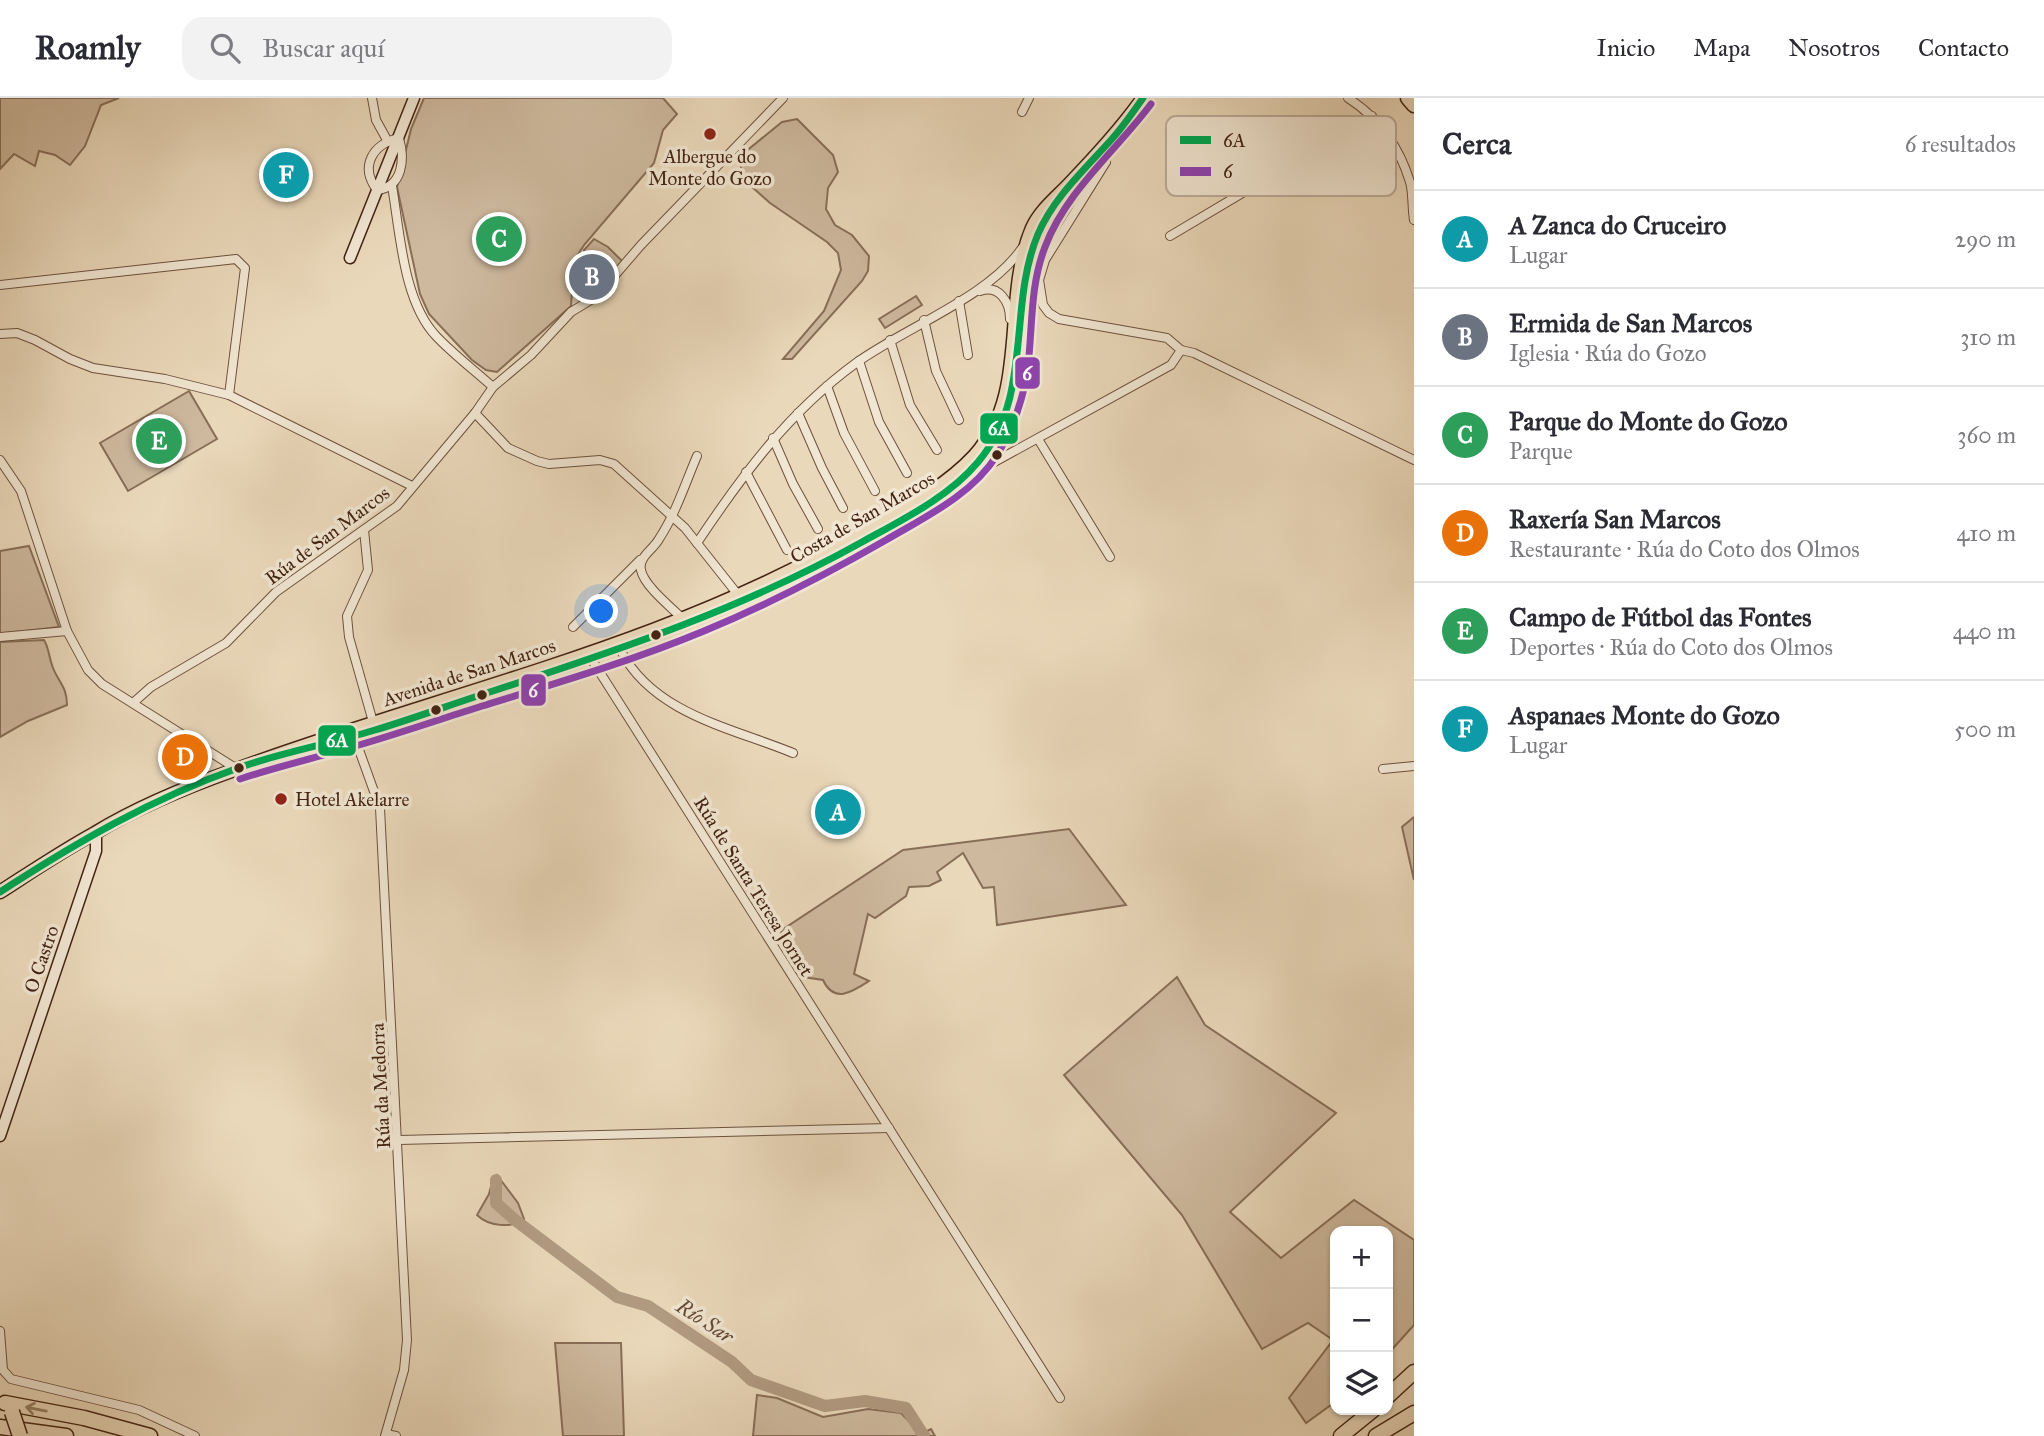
<!DOCTYPE html>
<html lang="es">
<head>
<meta charset="utf-8">
<style>
	body { margin:0; font-family:"IM FELL Great Primer",serif; background:#f2f2f3; color:#2b2b33 }
	.controls { position:absolute; right:21px; bottom:21px; display:grid; overflow:hidden; border-radius:14px; box-shadow:0 2px 5px #0004 }
	.controls button { width:63px; height:63px; display:grid; place-items:center; padding:0; border:0; border-bottom:2px solid #e1e1e2; background:#fff; color:#2b2b33; font:35px sans-serif }
	.you { position:absolute; left:602px; top:514px; width:24px; height:24px; margin:-18px; border:5px solid #fff; border-radius:50%; background:#1a73e8; box-shadow:0 0 0 10px #1a73e833 }
	.badge { display:grid; place-items:center; width:46px; height:46px; border-radius:50%; background:#8f2418; color:#fff; font-size:23px; font-weight:700 }
	.pin { position:absolute; translate:-50% -50%; border:4px solid #fff; box-shadow:0 2px 7px #0006 }
	.list { margin:0; padding:0; list-style:none }
	h2 { display:flex; justify-content:space-between; align-items:center; height:91px; margin:0; padding:0 28px; font-size:30px }
	h2 small { font-size:23px; font-weight:400; color:#7c7c81 }
	.list li { display:grid; grid-template-columns:46px 1fr auto; gap:21px; align-items:center; box-sizing:border-box; height:98px; padding:0 28px; border-top:2px solid #e1e1e2 }
	.list b { display:block; font-size:26px; white-space:nowrap }
	.list p { margin:0; font-size:23px; white-space:nowrap; color:#7c7c81 }
	.list em { font-size:23px; font-style:normal; color:#7c7c81 }
	.icon { flex:none; width:38px; height:38px; fill:none; stroke:currentColor; stroke-width:2; stroke-linecap:round; stroke-linejoin:round }
	.map { position:relative; flex:none; width:1414px; height:1338px; overflow:hidden }
	header { display:flex; align-items:center; gap:42px; box-sizing:border-box; height:98px; padding:0 35px; background:#fff; border-bottom:2px solid #e1e1e2 }
	header strong { font-size:33px }
	nav { display:flex; gap:38px; margin-inline-start:auto; font-size:24px }
	.search { width:490px; height:63px; background:#f2f2f3; display:flex; align-items:center; gap:18px; box-sizing:border-box; padding:0 24px; border-radius:21px; color:#7c7c81; font-size:26px }
	main { display:flex }
	aside { flex:1; background:#fff }
	.map>svg:first-child { display:block }
	.green { fill:#ceb99e; stroke:#886e58; stroke-width:2 }
	.lines { fill:none; stroke-linecap:round; stroke-linejoin:round }
	.river { stroke:#b19b81; stroke-width:12 }
	.street-casing { stroke:#6d513d; stroke-width:10 }
	.secondary-casing { stroke:#432413; stroke-width:13 }
	.primary-casing { stroke:#432413; stroke-width:15 }
	.highway-casing { stroke:#432413; stroke-width:17 }
	.street { stroke:#f1e6d2; stroke-width:8 }
	.secondary { stroke:#f1e6d2; stroke-width:10 }
	.primary { stroke:#ead8ba; stroke-width:12 }
	.highway { stroke:#ead8ba; stroke-width:14 }
	.highway-bridge-casing { stroke:#432413; stroke-width:17; stroke-linecap:butt }
	.highway-bridge { stroke:#ead8ba; stroke-width:14 }
	.bus-1-casing { stroke:#f1e6d2; stroke-width:12 }
	.bus-2-casing { stroke:#f1e6d2; stroke-width:12 }
	.bus-1 { stroke:#00a651; stroke-width:7 }
	.bus-2 { stroke:#8e44ad; stroke-width:7 }
	.oneway { stroke:#967e66 }
	.poi-dot { fill:#8f2418; stroke:#f1e6d2; stroke-width:2.5 }
	.bus-dot { fill:#432413; stroke:#f1e6d2; stroke-width:2.5 }
	.labels { text-anchor:middle; stroke-width:7; stroke-linejoin:round; paint-order:stroke }
	.poi-label { font-size:19px; fill:#432413; stroke:#f1e6d2 }
	.street-label { font-size:19px; fill:#432413; stroke:#f1e6d2 }
	.water-label { font-size:21px; font-style:italic; fill:#644834; stroke:#f1e6d2 }
	.key { fill:#f1e6d2; stroke:#bdac99; stroke-width:2 }
	.key-label { font-size:19px; fill:#432413 }
	.line-badge { stroke:#f1e6d2; stroke-width:2.5 }
	.badge-label { font-size:19px; text-anchor:middle; font-weight:bold; fill:#fff }
</style>
</head>
<body>
<header>
<strong>Roamly</strong>
<div class="search"><svg class="icon" aria-label="search" viewBox="0 0 24 24"><circle cx="10" cy="10" r="6"/><path d="M15 15l6 6"/></svg>Buscar aquí</div>
<nav><a>Inicio</a><a>Mapa</a><a>Nosotros</a><a>Contacto</a></nav>
</header>
<main>
<div class="map">
<svg width="1414" height="1338" viewBox="0 0 1414 1338">
	<rect width="100%" height="100%" fill="#ead8ba"/>
	<filter id="stains"><feTurbulence type="fractalNoise" baseFrequency=".00286" numOctaves="4"/><feColorMatrix values="0 0 0 0 .2 0 0 0 0 .09 0 0 0 0 .02 0 0 0 .5 -.17"/></filter>
	<radialGradient id="worn" r=".72"><stop offset=".6" stop-color="#630" stop-opacity="0"/><stop offset="1" stop-color="#630" stop-opacity=".3"/></radialGradient>
	<g class="green">
		<path d="M 0,0 L 119,0 L 101,7 L 85,48 L 70,67 L 55,57 L 39,53 L 35,68 L 14,56 L 0,71 Z"/>
		<path d="M 424,0 L 663,0 L 677,16 L 663,32 L 654,65 L 584,147 L 574,163 L 571,208 L 497,274 L 486,272 L 472,262 L 429,216 L 420,196 L 397,89 L 411,31 Z"/>
		<path d="M 797,21 L 833,57 L 838,74 L 828,90 L 826,111 L 835,127 L 852,137 L 869,158 L 868,173 L 862,183 L 792,261 L 783,261 L 824,213 L 841,172 L 838,155 L 827,144 L 770,105 L 743,81 L 739,59 L 782,24 Z"/>
		<path d="M 594,141 L 608,149 L 624,165 L 587,201 L 579,200 L 576,197 L 581,166 L 585,163 L 584,152 Z"/>
		<path d="M 916,198 L 922,207 L 885,230 L 879,221 Z"/>
		<path d="M 189,293 L 217,341 L 128,393 L 100,345 Z"/>
		<path d="M 29,448 L 59,529 L 0,536 L 0,453 Z"/>
		<path d="M 44,542 C 49,550 49,560 53,570 C 59,585 67,589 67,607 L 28,623 L 0,639 L 0,544 Z"/>
		<path d="M 1414,719 L 1414,782 L 1402,729 Z"/>
		<path d="M 1069,731 L 1126,807 L 997,827 L 994,789 L 983,790 L 963,755 L 937,774 L 941,782 L 929,788 L 909,789 L 906,798 L 875,820 L 868,816 L 854,876 L 869,883 C 852,894 834,906 823,882 L 803,879 L 780,839 L 782,832 L 903,752 Z"/>
		<path d="M 1177,879 L 1205,927 L 1336,1015 L 1230,1114 L 1281,1160 L 1354,1102 L 1414,1142 L 1414,1227 L 1388,1256 L 1388,1133 L 1335,1133 L 1335,1304 L 1306,1325 L 1289,1300 L 1333,1242 L 1308,1225 L 1262,1251 L 1182,1117 L 1064,977 Z"/>
		<path d="M 497,1077 L 518,1105 L 524,1121 C 512,1131 488,1128 477,1117 L 489,1096 L 493,1080 Z"/>
		<path d="M 555,1245 L 621,1245 L 624,1338 L 563,1338 Z"/>
		<path d="M 757,1297 L 777,1300 L 823,1319 L 868,1311 L 901,1315 L 921,1336 L 931,1331 L 935,1338 L 753,1338 Z"/>
	</g>
	<g class="lines">
		<path class="river" d="M 496,1082 L 496,1105 L 515,1122 L 617,1199 L 648,1208 L 732,1264 L 751,1282 L 825,1308 L 865,1303 L 906,1310 L 924,1338"/>
		<defs>
			<g id="street">
				<path d="M 372,0 L 376,22 L 387,42"/>
				<path d="M 1348,0 C 1379,20 1399,48 1410,84 C 1413,93 1412,111 1414,122"/>
				<path d="M 1022,14 L 1029,0"/>
				<path d="M 399,40 C 405,61 403,89 377,92 C 359,68 373,46 399,40 Z"/>
				<path d="M 1106,64 L 1045,162 L 1039,182 L 1043,207 L 1049,215 L 1059,221 L 1167,240 L 1181,252 L 1194,255 L 1414,362"/>
				<path d="M 1089,65 L 1096,67 L 1106,64 L 1107,46"/>
				<path d="M 392,88 C 400,134 403,203 436,238 C 453,256 474,272 493,289"/>
				<path d="M 1170,138 L 1372,18"/>
				<path d="M 0,187 L 236,161 L 245,170 L 229,297"/>
				<path d="M 980,193 C 999,186 1010,204 1010,221"/>
				<path d="M 959,203 L 968,257"/>
				<path d="M 924,222 L 936,273 L 959,322"/>
				<path d="M 0,236 L 17,235 L 35,242 L 70,261 L 93,270 L 165,281 L 229,297 L 412,388"/>
				<path d="M 890,242 L 910,307 L 937,352"/>
				<path d="M 859,263 L 879,324 L 907,375"/>
				<path d="M 827,288 L 844,335 L 875,393"/>
				<path d="M 475,315 L 508,350 L 537,363 L 549,366 L 600,362 L 614,366 L 685,430 L 739,498"/>
				<path d="M 798,315 L 822,370 L 843,410"/>
				<path d="M 773,340 L 793,386 L 818,431"/>
				<path d="M 1038,341 L 1110,459"/>
				<path d="M 986,355 L 990,362"/>
				<path d="M 0,362 L 21,393 L 67,533 L 88,572 L 102,586 L 237,671"/>
				<path d="M 746,374 L 787,452"/>
				<path d="M 949,392 L 987,368 L 1171,267 L 1181,252"/>
				<path d="M 364,432 L 368,472 L 347,518 L 349,539 L 373,624"/>
				<path d="M 697,445 C 743,376 789,314 856,265 C 906,229 989,199 1022,150"/>
				<path d="M 683,521 C 672,510 644,488 641,472 C 638,459 653,452 659,441 C 676,415 685,386 697,358"/>
				<path d="M 573,529 L 640,462"/>
				<path d="M 0,539 L 67,533"/>
				<path d="M 621,553 C 654,616 732,630 793,655"/>
				<path d="M 592,562 L 1060,1300"/>
				<path d="M 133,605 L 151,589 L 226,545 L 276,494 L 397,408 L 475,315 L 493,289 L 531,257 L 571,214 L 597,198 L 641,147 L 783,0"/>
				<path d="M 354,638 L 380,710 L 407,1242 L 404,1272 L 385,1338"/>
				<path d="M 1383,671 L 1414,668"/>
				<path d="M 399,1042 L 889,1030"/>
				<path d="M 0,1233 L 3,1272 L 11,1281 L 139,1312 L 195,1338"/>
				<path d="M 386,1336 L 396,1338"/>
			</g>
			<g id="secondary">
				<path d="M 350,160 L 414,0"/>
				<path d="M 0,1038 L 96,753 L 96,734"/>
			</g>
			<path id="primary" d="M 0,794 C 31,774 62,753 95,735 C 139,708 189,688 237,671 C 447,594 669,548 864,433 C 902,411 943,391 974,358 C 1031,295 1001,203 1032,130 C 1040,112 1057,99 1070,85 C 1096,58 1121,31 1143,0"/>
			<g id="highway">
				<path d="M 1408,0 L 1414,7"/>
				<path d="M 1388,1298 L 1414,1274"/>
				<path d="M 5,1305 L 84,1320 L 150,1338"/>
				<path d="M 0,1329 L 66,1338"/>
				<path d="M 1341,1338 L 1373,1312"/>
				<path d="M 1376,1338 L 1414,1315"/>
			</g>
		</defs>
		<use href="#street" class="street-casing"/>
		<use href="#secondary" class="secondary-casing"/>
		<use href="#primary" class="primary-casing"/>
		<use href="#highway" class="highway-casing"/>
		<use href="#street" class="street"/>
		<use href="#secondary" class="secondary"/>
		<use href="#primary" class="primary"/>
		<use href="#highway" class="highway"/>
		<defs>
			<path id="highway-bridge" d="M 12,1314 L 20,1338"/>
		</defs>
		<use href="#highway-bridge" class="highway-bridge-casing"/>
		<use href="#highway-bridge" class="highway-bridge"/>
		<defs>
			<path id="bus-1" d="M 0,794 C 77,744 151,701 238,670 C 283,654 330,646 375,632 C 415,620 455,605 496,592 C 622,551 746,509 862,444 C 902,422 949,399 978,364 C 1034,298 1007,210 1038,136 C 1054,99 1085,71 1111,42 C 1123,29 1133,14 1143,0"/>
			<path id="bus-2" d="M 240,681 C 279,668 319,659 359,647 C 400,635 441,621 482,608 C 557,585 632,563 704,533 C 767,507 827,476 886,442 C 925,419 972,397 997,357 C 1012,332 1022,305 1027,276 C 1033,234 1029,190 1045,149 C 1066,93 1116,53 1151,6"/>
		</defs>
		<use href="#bus-1" class="bus-1-casing"/>
		<use href="#bus-2" class="bus-2-casing"/>
		<use href="#bus-1" class="bus-1"/>
		<use href="#bus-2" class="bus-2"/>
	</g>
	<defs><path id="oneway-shaft" d="M-6 0H5M1.5-3L5.5 0L1.5 3" fill="none" stroke-width="1.6" stroke-linecap="round" stroke-linejoin="round" transform="scale(1.75)"/></defs>
	<use class="oneway" href="#oneway-shaft" transform="translate(36 1311) rotate(-169)"/>
	<g class="poi-dot">
		<circle cx="710" cy="36" r="7"/>
		<circle cx="281" cy="701" r="7"/>
	</g>
	<g class="bus-dot">
		<circle cx="997" cy="357" r="6"/>
		<circle cx="656" cy="537" r="6"/>
		<circle cx="482" cy="597" r="6"/>
		<circle cx="436" cy="612" r="6"/>
		<circle cx="239" cy="670" r="6"/>
	</g>
	<g class="labels">
		<g class="poi-label">
			<text x="710" y="65">Albergue do<tspan x="710" dy="22">Monte do Gozo</tspan></text>
			<text x="295" y="708" text-anchor="start">Hotel Akelarre</text>
		</g>
		<g class="street-label">
			<text transform="translate(862 419) rotate(-30)" y="7">Costa de San Marcos</text>
			<text transform="translate(327 437) rotate(-37)" y="7">Rúa de San Marcos</text>
			<text transform="translate(469 574) rotate(-18)" y="7">Avenida de San Marcos</text>
			<text transform="translate(754 788) rotate(58)" y="7">Rúa de Santa Teresa Jornet</text>
			<text transform="translate(41 861) rotate(-71)" y="7">O Castro</text>
			<text transform="translate(380 988) rotate(-93)" y="7">Rúa da Medorra</text>
		</g>
		<g class="water-label">
			<text transform="translate(705 1223) rotate(33)" y="7">Río Sar</text>
		</g>
	</g>
	<rect x="1166" y="18" width="230" height="80" rx="10" class="key"/>
	<rect x="1180" y="38" width="31" height="8" fill="#00a651"/>
	<rect x="1180" y="69" width="31" height="9" fill="#8e44ad"/>
	<g class="key-label">
		<text x="1223" y="49">6A</text>
		<text x="1223" y="80">6</text>
	</g>
	<g class="line-badge">
		<rect x="1014" y="258" width="27" height="34" rx="7" fill="#8e44ad"/>
		<rect x="979" y="314" width="40" height="33" rx="7" fill="#00a651"/>
		<rect x="520" y="575" width="27" height="34" rx="7" fill="#8e44ad"/>
		<rect x="317" y="626" width="40" height="33" rx="7" fill="#00a651"/>
	</g>
	<g class="badge-label">
		<text x="1027" y="282">6</text>
		<text x="999" y="337">6A</text>
		<text x="533" y="599">6</text>
		<text x="337" y="649">6A</text>
	</g>
	<rect width="100%" height="100%" filter="url(#stains)"/>
	<rect width="100%" height="100%" fill="url(#worn)"/>
</svg>
<div class="controls">
<button>+</button>
<button>−</button>
<button><svg class="icon" aria-label="layers" viewBox="0 0 24 24"><path d="M12 4l9 5-9 5-9-5zM3 14l9 5 9-5"/></svg></button>
</div>
<div class="you"></div>
<div class="pin badge" style="left:838px;top:714px;background:#0f9aa8">A</div>
<div class="pin badge" style="left:592px;top:179px;background:#6b7280">B</div>
<div class="pin badge" style="left:499px;top:141px;background:#2e9e5b">C</div>
<div class="pin badge" style="left:185px;top:659px;background:#e8710a">D</div>
<div class="pin badge" style="left:159px;top:343px;background:#2e9e5b">E</div>
<div class="pin badge" style="left:286px;top:77px;background:#0f9aa8">F</div>
</div>
<aside>
<h2>Cerca<small>6 resultados</small></h2>
<ul class="list">
<li><span class="badge" style="background:#0f9aa8">A</span><div><b>A Zanca do Cruceiro</b><p>Lugar</p></div><em>290 m</em></li>
<li><span class="badge" style="background:#6b7280">B</span><div><b>Ermida de San Marcos</b><p>Iglesia · Rúa do Gozo</p></div><em>310 m</em></li>
<li><span class="badge" style="background:#2e9e5b">C</span><div><b>Parque do Monte do Gozo</b><p>Parque</p></div><em>360 m</em></li>
<li><span class="badge" style="background:#e8710a">D</span><div><b>Raxería San Marcos</b><p>Restaurante · Rúa do Coto dos Olmos</p></div><em>410 m</em></li>
<li><span class="badge" style="background:#2e9e5b">E</span><div><b>Campo de Fútbol das Fontes</b><p>Deportes · Rúa do Coto dos Olmos</p></div><em>440 m</em></li>
<li><span class="badge" style="background:#0f9aa8">F</span><div><b>Aspanaes Monte do Gozo</b><p>Lugar</p></div><em>500 m</em></li>
</ul>
</aside>
</main>
</body>
</html>
